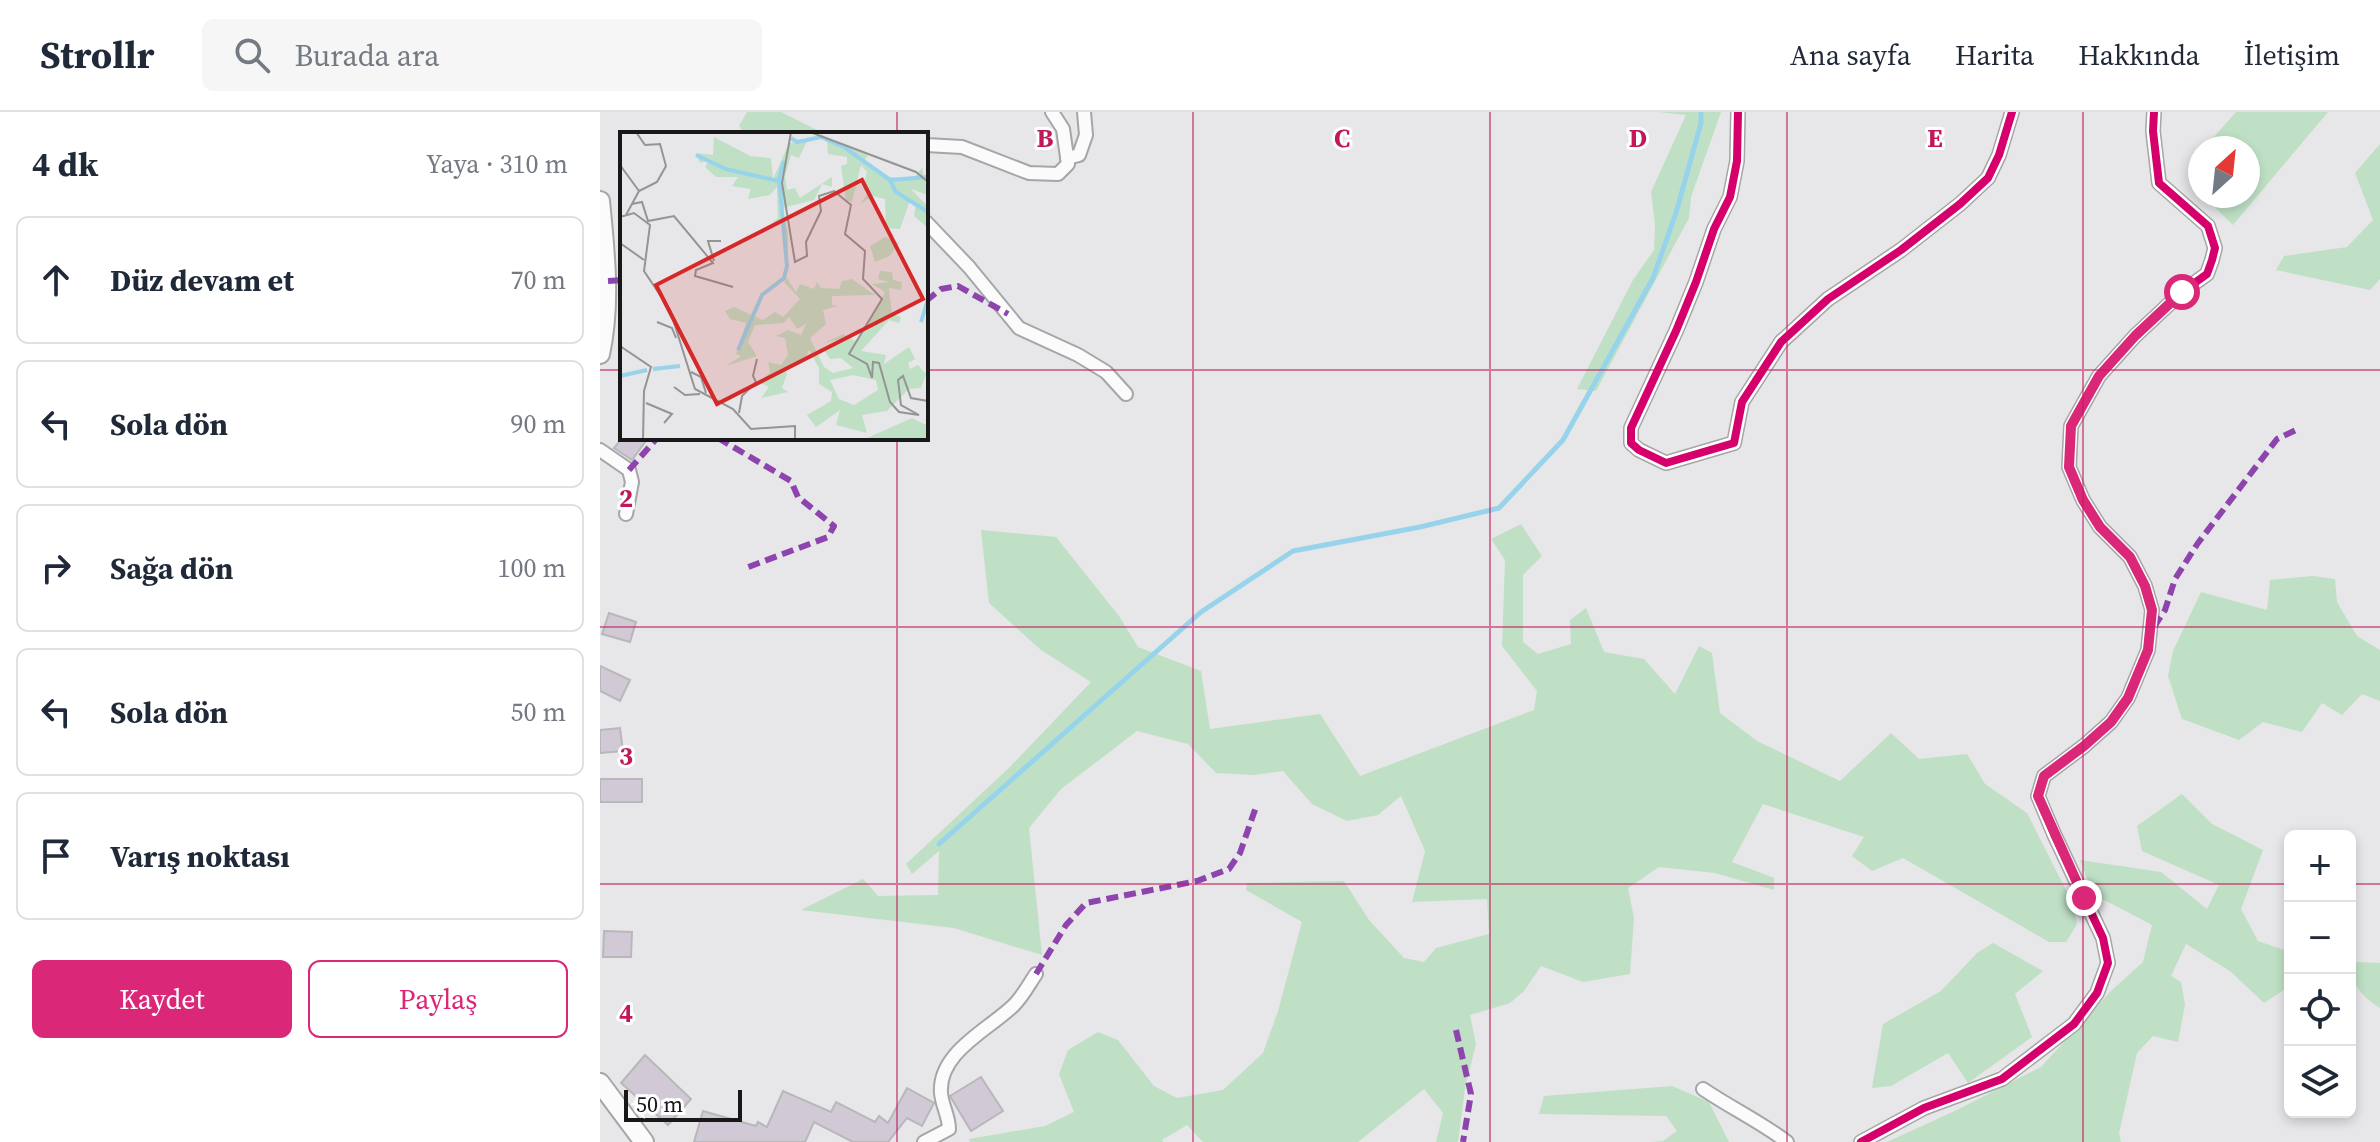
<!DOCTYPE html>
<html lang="tr">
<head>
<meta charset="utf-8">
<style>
	body { margin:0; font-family:"Source Serif 4",serif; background:#f6f6f7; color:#1f2937 }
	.controls { position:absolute; right:24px; bottom:24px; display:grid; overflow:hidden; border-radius:12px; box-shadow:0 4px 12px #0003 }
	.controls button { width:72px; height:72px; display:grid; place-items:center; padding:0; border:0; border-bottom:2px solid #e0e1e3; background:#fff; color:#1f2937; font:40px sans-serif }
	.compass { position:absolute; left:1588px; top:24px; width:72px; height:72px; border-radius:50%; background:#fff; box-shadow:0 4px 12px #0003; rotate:27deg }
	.scale { position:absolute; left:24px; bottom:20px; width:118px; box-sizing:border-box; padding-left:8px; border:4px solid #191819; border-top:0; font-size:22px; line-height:28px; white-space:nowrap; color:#191819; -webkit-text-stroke:6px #fff; paint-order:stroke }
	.stop { position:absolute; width:24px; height:24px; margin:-18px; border:6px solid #db2777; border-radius:50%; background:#fff }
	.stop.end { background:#db2777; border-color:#fff; box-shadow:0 2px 8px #0008 }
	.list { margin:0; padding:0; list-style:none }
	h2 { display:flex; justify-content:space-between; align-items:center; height:104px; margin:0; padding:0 32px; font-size:34px }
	h2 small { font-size:26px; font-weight:400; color:#747a83 }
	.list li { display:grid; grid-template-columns:52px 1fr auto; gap:24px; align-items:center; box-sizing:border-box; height:128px; margin:0 16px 16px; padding:0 16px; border:2px solid #e0e1e3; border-radius:12px }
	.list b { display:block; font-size:30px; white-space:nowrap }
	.list em { font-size:26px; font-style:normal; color:#747a83 }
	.actions { display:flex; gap:16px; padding:24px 32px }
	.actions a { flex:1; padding:18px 0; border:2px solid #db2777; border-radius:12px; text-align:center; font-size:28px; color:#db2777 }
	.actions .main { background:#db2777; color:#fff }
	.icon { flex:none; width:44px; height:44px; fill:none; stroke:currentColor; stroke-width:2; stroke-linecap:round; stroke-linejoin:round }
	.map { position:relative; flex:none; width:1780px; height:1030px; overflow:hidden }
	header { display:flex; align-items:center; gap:48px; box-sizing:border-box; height:112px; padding:0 40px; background:#fff; border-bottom:2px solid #e0e1e3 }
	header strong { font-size:38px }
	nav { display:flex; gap:44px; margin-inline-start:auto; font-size:28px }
	.search { width:560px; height:72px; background:#f6f6f7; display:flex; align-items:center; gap:20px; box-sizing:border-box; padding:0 28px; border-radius:12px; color:#747a83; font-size:30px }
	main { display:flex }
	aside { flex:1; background:#fff }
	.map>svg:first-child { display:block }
	.green { fill:#bfe0c5 }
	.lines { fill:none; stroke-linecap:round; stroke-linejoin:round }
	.stream { stroke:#97d4eb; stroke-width:5 }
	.building { fill:#d1c9d6; stroke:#b8b7b9; stroke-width:2 }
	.street-casing { stroke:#a6a5a7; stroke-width:16 }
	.secondary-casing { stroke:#a6a5a7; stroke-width:22 }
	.street { stroke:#fbfbfc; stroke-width:12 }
	.secondary { stroke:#fbfbfc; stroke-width:18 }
	.quiet { stroke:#8e44ad; stroke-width:6; stroke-dasharray:12 6; stroke-linecap:butt }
	.cycleway-casing { stroke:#fff; stroke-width:13 }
	.cycleway { stroke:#d6006c; stroke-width:8 }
	.route { stroke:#db2777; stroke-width:10 }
	.grid { fill:none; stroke:#c2185b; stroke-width:2; stroke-opacity:0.55 }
	.inset-river { fill:none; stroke:#97d4eb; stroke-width:4 }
	.inset-road { fill:none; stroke:#959495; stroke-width:2 }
	.view { fill:#d62828; fill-opacity:0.15; stroke:#d62828; stroke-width:4 }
	.inset-edge { fill:none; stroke:#191819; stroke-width:4 }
	.grid-label { font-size:26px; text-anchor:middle; font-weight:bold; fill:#c2185b; stroke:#fff; stroke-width:6; stroke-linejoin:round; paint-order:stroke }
</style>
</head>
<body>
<header>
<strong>Strollr</strong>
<div class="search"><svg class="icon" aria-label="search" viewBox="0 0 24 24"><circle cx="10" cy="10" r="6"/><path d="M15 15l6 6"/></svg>Burada ara</div>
<nav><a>Ana sayfa</a><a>Harita</a><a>Hakkında</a><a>İletişim</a></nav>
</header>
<main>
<aside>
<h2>4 dk<small>Yaya · 310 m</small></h2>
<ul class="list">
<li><svg class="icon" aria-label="ahead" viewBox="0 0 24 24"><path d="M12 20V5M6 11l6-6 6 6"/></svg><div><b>Düz devam et</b></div><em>70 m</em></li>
<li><svg class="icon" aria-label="left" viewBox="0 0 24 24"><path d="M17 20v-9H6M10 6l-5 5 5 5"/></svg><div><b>Sola dön</b></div><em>90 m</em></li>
<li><svg class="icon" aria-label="right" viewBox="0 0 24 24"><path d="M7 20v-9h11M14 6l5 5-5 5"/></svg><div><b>Sağa dön</b></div><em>100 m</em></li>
<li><svg class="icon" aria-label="left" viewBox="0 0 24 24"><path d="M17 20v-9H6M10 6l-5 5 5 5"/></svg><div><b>Sola dön</b></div><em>50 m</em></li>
<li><svg class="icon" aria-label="arrive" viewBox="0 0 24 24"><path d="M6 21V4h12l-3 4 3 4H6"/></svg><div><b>Varış noktası</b></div></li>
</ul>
<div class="actions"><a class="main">Kaydet</a><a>Paylaş</a></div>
</aside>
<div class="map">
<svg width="1780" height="1030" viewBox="0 0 1780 1030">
	<rect width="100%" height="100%" fill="#e7e6e8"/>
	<g class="green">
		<path d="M 147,0 L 181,0 L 219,19 L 218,22 L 145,22 L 139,14 Z"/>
		<path d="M 1059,0 L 1121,0 L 1091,85 L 1089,106 L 996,279 L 977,277 L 1033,168 L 1054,138 L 1055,112 L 1051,80 L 1086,3 Z"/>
		<path d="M 1636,0 L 1728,0 L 1633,113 L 1603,84 L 1648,84 L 1648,36 L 1604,36 Z"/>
		<path d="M 1780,32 L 1780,167 L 1770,178 L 1676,158 L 1684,144 L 1747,135 L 1773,108 L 1755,61 Z"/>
		<path d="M 921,412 L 942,444 L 923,463 L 923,530 L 938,542 L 971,532 L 970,508 L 986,496 L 1004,540 L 1044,547 L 1075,582 L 1099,534 L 1112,541 L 1120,601 L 1157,629 L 1240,669 L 1291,621 L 1319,647 L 1367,642 L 1385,672 L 1427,701 L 1472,790 L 1477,812 L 1466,830 L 1449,830 L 1303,746 L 1272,759 L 1252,744 L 1264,725 L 1163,692 L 1132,750 L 1174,766 L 1174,778 L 1115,761 L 1059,755 L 1028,776 L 1034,806 L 1030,862 L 983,870 L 941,854 L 924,879 L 910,891 L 870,903 L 876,932 L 865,976 L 858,1030 L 836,1030 L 843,1001 L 824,977 L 758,1030 L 603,1030 L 587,1013 L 562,1028 L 563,1030 L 370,1030 L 369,1027 L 445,1014 L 474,1000 L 459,962 L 468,938 L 498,920 L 518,928 L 554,974 L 577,986 L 623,978 L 663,941 L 678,899 L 702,810 L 646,778 L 647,771 L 744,769 L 769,808 L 804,846 L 824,850 L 836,836 L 889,822 L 887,787 L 812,790 L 825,739 L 801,684 L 778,703 L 747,709 L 712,692 L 683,659 L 654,663 L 616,661 L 588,632 L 537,619 L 461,677 L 429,716 L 442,843 L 354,816 L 201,798 L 263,767 L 278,784 L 338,783 L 339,739 L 312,762 L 306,752 L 410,655 L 491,570 L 441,538 L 389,491 L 381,418 L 456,425 L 519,504 L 538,535 L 601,559 L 610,617 L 720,602 L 760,664 L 934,598 L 937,579 L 902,534 L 905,448 L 891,427 Z"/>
		<path d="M 1713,464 L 1735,467 L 1737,490 L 1757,524 L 1780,538 L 1780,589 L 1762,582 L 1742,603 L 1722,591 L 1702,620 L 1663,610 L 1639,628 L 1582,607 L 1568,564 L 1573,539 L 1601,480 L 1667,498 L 1670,468 Z"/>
		<path d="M 1582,682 L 1612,712 L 1663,738 L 1641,797 L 1658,829 L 1690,840 L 1690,874 L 1664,891 L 1630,859 L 1586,832 L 1571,864 L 1581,870 L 1585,893 L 1578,930 L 1553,924 L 1537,941 L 1519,1021 L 1521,1030 L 1287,1030 L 1359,997 L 1441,955 L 1512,878 L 1543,850 L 1552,813 L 1493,782 L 1480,748 L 1561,760 L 1607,797 L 1619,773 L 1542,739 L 1537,714 Z"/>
		<path d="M 1393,831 L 1443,859 L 1415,882 L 1432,925 L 1368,971 L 1348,941 L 1291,974 L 1272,976 L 1283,912 L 1341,879 L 1377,841 Z"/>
		<path d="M 1759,850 L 1780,851 L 1780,896 C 1764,886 1750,872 1750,852 Z"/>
		<path d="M 1072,974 L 1109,990 L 1129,1030 L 1052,1030 L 1063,1029 L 1077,1019 L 1066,1004 L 939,1002 L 944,984 Z"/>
	</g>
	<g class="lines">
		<path class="stream" d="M 339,732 L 601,500 L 693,439 L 820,415 L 899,396 L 963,328 L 1053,166 L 1076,101 L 1101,11 L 1101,0"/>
	</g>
	<g class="building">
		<path d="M 22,326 L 48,326 L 32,348 L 14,336 Z"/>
		<path d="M 9,501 L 36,510 L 30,530 L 2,522 Z"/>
		<path d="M 0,554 L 30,568 L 20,589 L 0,579 Z"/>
		<path d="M 20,616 L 23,639 L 0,641 L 0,618 Z"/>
		<rect x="0" y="667" width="42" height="23"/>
		<path d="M 4,819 L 32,820 L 31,845 L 3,845 Z"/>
		<path d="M 45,943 L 91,987 L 68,1013 L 21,971 Z"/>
		<path d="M 381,965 L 403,999 L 371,1019 L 350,984 Z"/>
		<path d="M 307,976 L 334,991 L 322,1014 L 307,1006 L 288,1030 L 253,1030 L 214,1010 L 205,1030 L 94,1030 L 103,999 L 156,1014 L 158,1010 L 167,1015 L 183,979 L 231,1000 L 236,990 L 275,1010 L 279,1004 L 288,1011 Z"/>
	</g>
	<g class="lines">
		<defs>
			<g id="street">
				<path d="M 1138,0 L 1137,49 L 1130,85 L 1114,117 L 1096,170 L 1076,219 L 1031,316 L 1031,331 L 1039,338 L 1066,351 L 1134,331 L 1142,290 L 1181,230 L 1228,187 L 1301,138 L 1360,92 L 1388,66 L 1399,43 L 1412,0"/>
				<path d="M 326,33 L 362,35 L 429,61 L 458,62 L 468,52 L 463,17 L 452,0"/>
				<path d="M 467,46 L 479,43 L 486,23 L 484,0"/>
				<path d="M 326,110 L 369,155 L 419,216 L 478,243 L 506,260 L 526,282"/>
				<path d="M 0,338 L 29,358 L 32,370 L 26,402"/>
				<path d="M 1103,977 C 1131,996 1161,1010 1187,1030"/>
				<path d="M 324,1030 L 349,1017 C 349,1004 342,994 341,981 C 338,940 390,917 414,893 C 423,884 429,872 436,862"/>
				<path d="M 1261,1030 L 1324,996 L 1402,967 L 1474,912 L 1497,881 L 1508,851 L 1503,826 L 1454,722 L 1438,684 L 1444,664 L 1484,634 L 1511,610 L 1528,586 L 1548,538 L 1552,498 L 1545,474 L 1530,445 L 1500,415 L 1483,388 L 1469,355 L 1471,314 L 1499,264 L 1535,224 L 1582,180 L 1607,162 L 1612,148 L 1615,136 L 1608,114 L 1559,71 L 1553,19 L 1554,0"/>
			</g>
			<g id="secondary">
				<path d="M 0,89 C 5,140 11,191 0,242"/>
				<path d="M 0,971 L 44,1030"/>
			</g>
		</defs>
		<use href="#street" class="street-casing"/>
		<use href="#secondary" class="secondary-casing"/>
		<use href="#street" class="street"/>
		<use href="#secondary" class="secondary"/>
		<g class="quiet">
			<path d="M 8,169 L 22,168"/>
			<path d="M 326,189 L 341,177 L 358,174 L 408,202"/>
			<path d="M 118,326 L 191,369 L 198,385 L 234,414 L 228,425 L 143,457"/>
			<path d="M 29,358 L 57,326"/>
			<path d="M 1554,515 L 1565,498 L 1575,467 L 1598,431 L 1677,327 L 1698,317"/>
			<path d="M 436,862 L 466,813 L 486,791 L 597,769 L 629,757 L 640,741 L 657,692"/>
			<path d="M 856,918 L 871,982 L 863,1030"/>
		</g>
		<defs>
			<g id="cycleway">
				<path d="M 1138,0 L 1137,49 L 1130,85 L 1114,117 L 1096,170 L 1076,219 L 1031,316 L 1031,331 L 1039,338 L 1066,351 L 1134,331 L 1142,290 L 1181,230 L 1228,187 L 1301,138 L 1360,92 L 1388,66 L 1399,43 L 1412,0"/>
				<path d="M 1261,1030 L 1324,996 L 1402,967 L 1474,912 L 1497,881 L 1508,851 L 1503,826 L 1454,722 L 1438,684 L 1444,664 L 1484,634 L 1511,610 L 1528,586 L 1548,538 L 1552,498 L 1545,474 L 1530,445 L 1500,415 L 1483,388 L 1469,355 L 1471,314 L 1499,264 L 1535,224 L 1582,180 L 1607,162 L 1612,148 L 1615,136 L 1608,114 L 1559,71 L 1553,19 L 1554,0"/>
			</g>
		</defs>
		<use href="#cycleway" class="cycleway-casing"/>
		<use href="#cycleway" class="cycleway"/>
	</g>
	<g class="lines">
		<path class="route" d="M 1484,786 L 1438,684 L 1444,664 L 1484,634 L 1511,610 L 1528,586 L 1548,538 L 1552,498 L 1545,474 L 1530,445 L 1500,415 L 1483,388 L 1469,355 L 1471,314 L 1499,264 L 1535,224 L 1582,180"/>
	</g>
	<path class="grid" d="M 297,0 L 297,22M 593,0 L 593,1030M 890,0 L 890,1030M 1187,0 L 1187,1030M 1483,0 L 1483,1030M 0,258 L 22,258M 326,258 L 1780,258M 297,326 L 297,1030M 0,515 L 1780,515M 0,772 L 1690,772M 1750,772 L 1780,772"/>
	<g transform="translate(20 20)">
		<rect width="308" height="308" fill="#e7e6e8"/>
		<path d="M 94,5 L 130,24 L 151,26 L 153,47 L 169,11 L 187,9 L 179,26 L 171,23 L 165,44 L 167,58 L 175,56 L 180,66 L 212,45 L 212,55 L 202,52 L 194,68 L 162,76 L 168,101 L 168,126 L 162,90 L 151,92 L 158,86 L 157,55 L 150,63 L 128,67 L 131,57 L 112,54 L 118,45 L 96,45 L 85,35 L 89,28 L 80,31 L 76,21 L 93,23 ZM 207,7 L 248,23 L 245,28 L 270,45 L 292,48 L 302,36 L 308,63 L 291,57 L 308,75 L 308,96 L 294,84 L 296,71 L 289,71 L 280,97 L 266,96 L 265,67 L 253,64 L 240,72 L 248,61 L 243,56 L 247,40 L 241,33 L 232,70 L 226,68 L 221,34 L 227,32 L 227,25 L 208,22 ZM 265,105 L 279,111 L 270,124 L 255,130 L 250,114 ZM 260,139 L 272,140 L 273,148 L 282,150 L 281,158 L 269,156 L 272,182 L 281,185 L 279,191 L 269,188 L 241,219 L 266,223 L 264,232 L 289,215 L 295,227 L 288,231 L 290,237 L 298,233 L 306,242 L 301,256 L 289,257 L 267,279 L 242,283 L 247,301 L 216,293 L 220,278 L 196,295 L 187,283 L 211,269 L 212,260 L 199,252 L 199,236 L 189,218 L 183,231 L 164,236 L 167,242 L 162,256 L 168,260 L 141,266 L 149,255 L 139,250 L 150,241 L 148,230 L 161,233 L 168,223 L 165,206 L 156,204 L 168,198 L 181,203 L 186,192 L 177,197 L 169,185 L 164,191 L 135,193 L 128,210 L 137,224 L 106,234 L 121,224 L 116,222 L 126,191 L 110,187 L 105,179 L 114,175 L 143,188 L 155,180 L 163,185 L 180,167 L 164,150 L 167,146 L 176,160 L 180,152 L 194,157 L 197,150 L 201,156 L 219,157 L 222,149 L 232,147 L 255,163 L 212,164 L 212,173 L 218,174 L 203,178 L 206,192 L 190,206 L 204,235 L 213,241 L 233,236 L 221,226 L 210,227 L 205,219 L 221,207 L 204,211 L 223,202 L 235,209 L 245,197 L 265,160 L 252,152 L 269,150 L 258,147 ZM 233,243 L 256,248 L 258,258 L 234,273 L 219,267 L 210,248 ZM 292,286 L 308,294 L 308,308 L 243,308 Z" fill="#bfe0c5" fill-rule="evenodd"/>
		<path class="inset-river" d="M 171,6 L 177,10 L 201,5 L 224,15 L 270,48 L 276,60 L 308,80M 76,23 L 106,37 L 158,49M 270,48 L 308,45M 301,190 L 308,167M 118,218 L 142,163 L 164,146 L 167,134 L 159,46 L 164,29M 33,237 L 60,234M 0,244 L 27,238"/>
		<path class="inset-road" d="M 171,0 L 162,51 L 175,130 L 187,124 L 186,110 L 201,79 L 199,64 L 214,59 L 231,73 L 225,102 L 245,119 L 243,147 L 262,167 L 229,222 L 247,232 L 252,246 L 253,230 L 259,231 L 270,270 L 279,280 L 299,283 L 281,273 L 278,248 L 283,244 L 291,266 L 308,269M 190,0 L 296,40 L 308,50M 0,33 L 19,59M 12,72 L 22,70 L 28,89 L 54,84 L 93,131 L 76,138 L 75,144 L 113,155M 6,83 L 19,59 L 37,50 L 46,34 L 40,12 L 25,13 L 16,0M 0,85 L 14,81 L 30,93 L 24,139 L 50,178 L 75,257 L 113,277 L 131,297 L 175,294 L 175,308M 0,111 L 24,128M 94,129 L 88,109 L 101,109M 37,190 L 52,196 L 56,206M 0,214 L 31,235 L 24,259 L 23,308M 71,240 L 81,245 L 86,261M 54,255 L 65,263 L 80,262M 26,271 L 52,282 L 44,291M 119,281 L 122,264 L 136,250 L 133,244 L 137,227"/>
		<path class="view" d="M 242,48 L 303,167 L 97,272 L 36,153 Z"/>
		<rect width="308" height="308" class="inset-edge"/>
	</g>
	<g class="grid-label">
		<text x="445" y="35">B</text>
		<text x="742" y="35">C</text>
		<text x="1038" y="35">D</text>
		<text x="1335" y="35">E</text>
		<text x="26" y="395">2</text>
		<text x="26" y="653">3</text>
		<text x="26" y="910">4</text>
	</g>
</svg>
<div class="controls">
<button>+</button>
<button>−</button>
<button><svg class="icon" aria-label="locate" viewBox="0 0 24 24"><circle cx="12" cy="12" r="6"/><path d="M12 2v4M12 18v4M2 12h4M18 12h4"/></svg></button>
<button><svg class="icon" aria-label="layers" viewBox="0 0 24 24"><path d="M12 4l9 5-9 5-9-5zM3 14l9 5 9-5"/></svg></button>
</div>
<svg class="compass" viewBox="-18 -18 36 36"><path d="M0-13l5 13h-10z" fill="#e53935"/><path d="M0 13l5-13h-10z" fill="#747a83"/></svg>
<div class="scale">50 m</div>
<div class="stop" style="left:1582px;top:180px"></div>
<div class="stop end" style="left:1484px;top:786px"></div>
</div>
</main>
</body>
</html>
